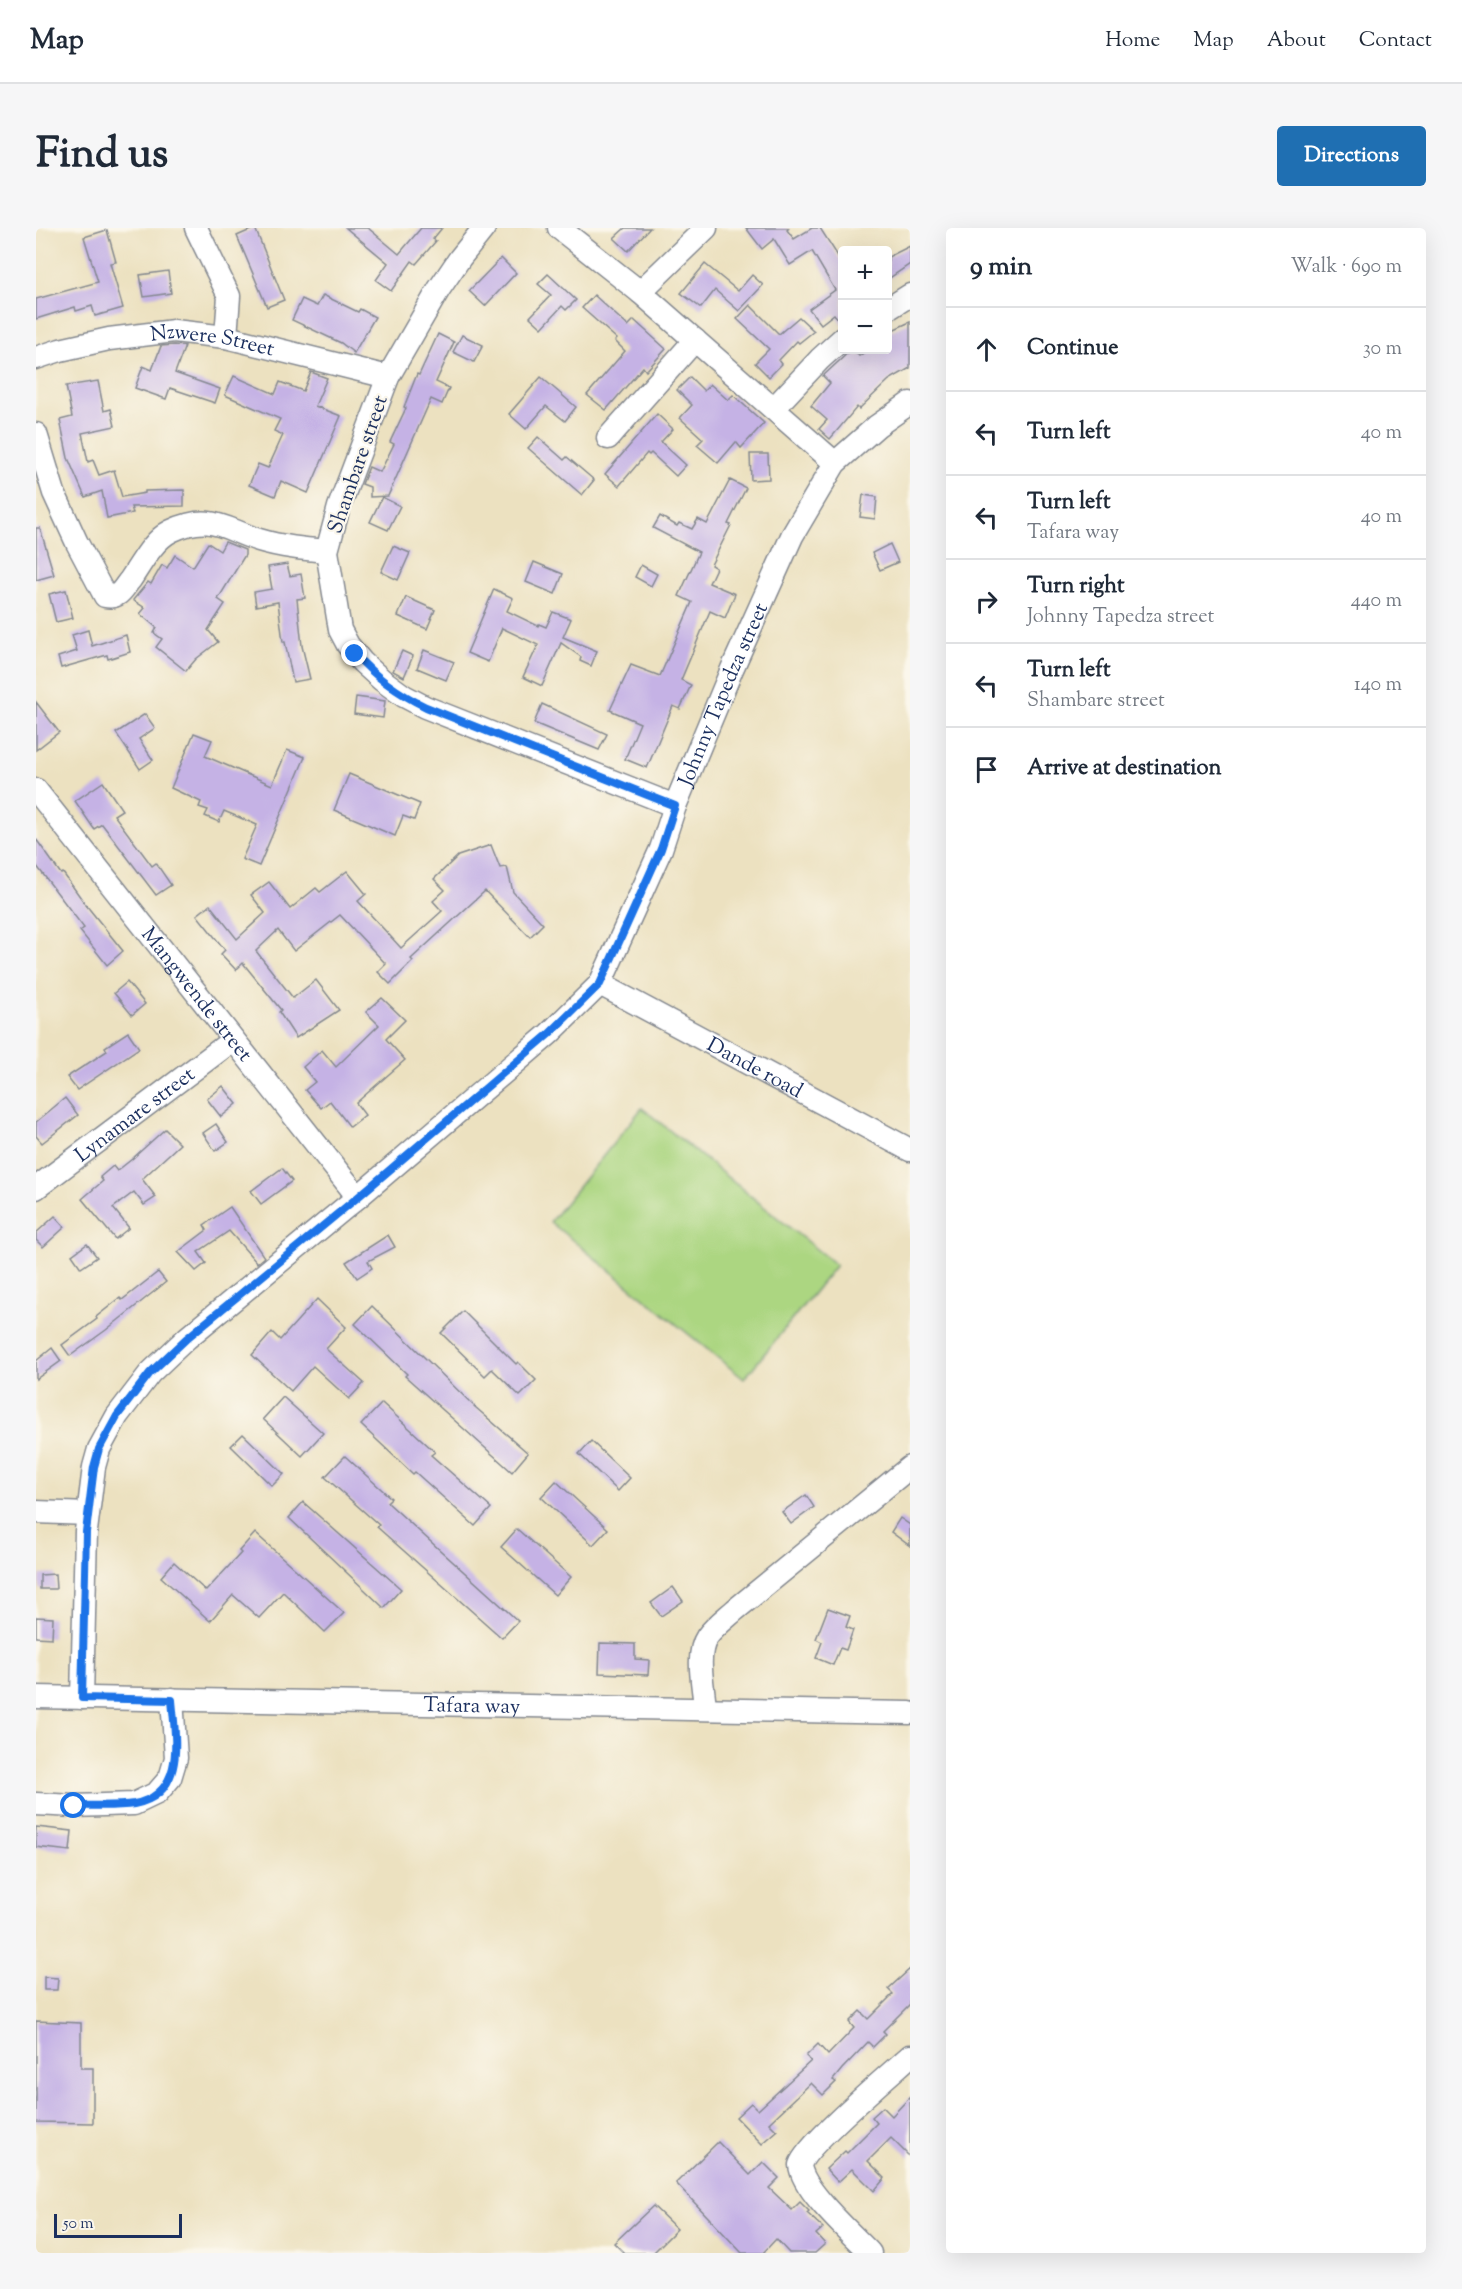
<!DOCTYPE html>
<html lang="en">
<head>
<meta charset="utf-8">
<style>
	body { margin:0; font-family:"Sorts Mill Goudy",serif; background:#f6f6f7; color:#1f2937 }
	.controls { position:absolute; right:18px; top:18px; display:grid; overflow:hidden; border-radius:6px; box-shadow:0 6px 24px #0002 }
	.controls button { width:54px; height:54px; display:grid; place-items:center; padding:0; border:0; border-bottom:2px solid #e0e1e3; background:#fff; color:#1f2937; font:30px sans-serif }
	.scale { position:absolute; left:18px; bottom:15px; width:128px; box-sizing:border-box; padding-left:6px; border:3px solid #1b2f5e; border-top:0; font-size:16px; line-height:21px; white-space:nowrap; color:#1b2f5e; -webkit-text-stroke:4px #fbf7ec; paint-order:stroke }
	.stop { position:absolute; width:18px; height:18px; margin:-14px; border:4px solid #1a73e8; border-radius:50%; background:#fff }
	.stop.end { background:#1a73e8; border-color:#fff; box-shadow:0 2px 6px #0008 }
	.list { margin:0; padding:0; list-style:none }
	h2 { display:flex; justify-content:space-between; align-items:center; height:78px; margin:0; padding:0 24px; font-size:26px }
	h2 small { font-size:20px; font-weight:400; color:#747a83 }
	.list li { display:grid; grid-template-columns:39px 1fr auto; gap:18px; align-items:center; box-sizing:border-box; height:84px; padding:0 24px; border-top:2px solid #e0e1e3 }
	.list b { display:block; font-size:22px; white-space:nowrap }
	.list p { margin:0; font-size:20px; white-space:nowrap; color:#747a83 }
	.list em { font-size:20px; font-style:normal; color:#747a83 }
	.icon { flex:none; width:33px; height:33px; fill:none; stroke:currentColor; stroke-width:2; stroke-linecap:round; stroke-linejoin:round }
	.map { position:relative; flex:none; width:874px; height:2025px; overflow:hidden; border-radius:6px }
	header { display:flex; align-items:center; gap:36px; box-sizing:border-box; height:84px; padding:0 30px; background:#fff; border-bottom:2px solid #e0e1e3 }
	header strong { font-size:28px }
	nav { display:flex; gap:33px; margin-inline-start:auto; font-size:21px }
	.intro { display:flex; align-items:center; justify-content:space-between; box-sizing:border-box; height:144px; padding:0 36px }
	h1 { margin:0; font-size:42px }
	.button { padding:15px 27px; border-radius:6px; background:#1f6fb2; color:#fff; font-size:21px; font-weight:700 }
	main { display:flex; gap:36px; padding:0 36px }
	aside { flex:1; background:#fff; border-radius:6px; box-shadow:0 6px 24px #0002 }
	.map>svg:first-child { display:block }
	.green { fill:#acd681; stroke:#648270; stroke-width:1.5 }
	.building { fill:#c5b2e5 }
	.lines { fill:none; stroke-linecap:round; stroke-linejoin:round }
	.minor-casing { stroke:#84888f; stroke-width:25 }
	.minor { stroke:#fff; stroke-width:22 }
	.route { stroke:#1a73e8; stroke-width:8 }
	.labels { text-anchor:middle; stroke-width:4.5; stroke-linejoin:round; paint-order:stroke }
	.street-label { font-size:21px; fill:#1b2f5e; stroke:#fbf7ec }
</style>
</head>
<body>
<header>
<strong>Map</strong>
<nav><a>Home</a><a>Map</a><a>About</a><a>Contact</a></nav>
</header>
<div class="intro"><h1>Find us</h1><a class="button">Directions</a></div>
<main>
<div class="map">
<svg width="874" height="2025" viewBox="0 0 874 2025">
	<rect width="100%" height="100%" fill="#fbf7ec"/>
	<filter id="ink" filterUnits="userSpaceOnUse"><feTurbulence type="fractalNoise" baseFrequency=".0167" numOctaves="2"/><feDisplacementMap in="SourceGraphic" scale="12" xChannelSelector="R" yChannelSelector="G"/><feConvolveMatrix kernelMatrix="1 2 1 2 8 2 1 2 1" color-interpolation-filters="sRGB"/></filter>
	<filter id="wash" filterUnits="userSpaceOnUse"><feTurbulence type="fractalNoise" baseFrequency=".008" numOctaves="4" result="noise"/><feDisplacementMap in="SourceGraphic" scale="24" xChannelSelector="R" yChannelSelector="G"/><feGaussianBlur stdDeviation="1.35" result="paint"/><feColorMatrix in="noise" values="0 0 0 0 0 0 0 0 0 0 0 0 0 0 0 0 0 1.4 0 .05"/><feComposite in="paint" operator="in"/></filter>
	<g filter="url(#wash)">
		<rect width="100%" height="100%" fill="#ece1c0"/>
		<path class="green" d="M 606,880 L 800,1037 L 708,1151 L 514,994 Z"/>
		<g id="blocks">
			<g class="building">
				<path d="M 219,0 L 248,72 L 231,79 L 201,8 Z"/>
				<path d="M 310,0 L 332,0 L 363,26 L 385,0 L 406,0 L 397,11 L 400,13 L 380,36 L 376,33 L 355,63 L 340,52 L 352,35 Z"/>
				<path d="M 589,0 L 614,0 L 592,23 L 578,10 Z"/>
				<path d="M 710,0 L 753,0 L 751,2 L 758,11 L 776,0 L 784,0 L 807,36 L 807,97 L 798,86 L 785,96 L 773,81 L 799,62 L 776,23 L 754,37 L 738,11 L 726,21 Z"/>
				<path d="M 71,2 L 80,34 L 74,35 L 87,80 L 59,88 L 56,78 L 40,83 L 39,79 L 0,91 L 0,71 L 62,54 L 48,9 Z"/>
				<path d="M 874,18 L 874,36 L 852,51 L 852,29 Z"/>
				<path d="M 465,30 L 480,45 L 449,78 L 433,63 Z"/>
				<path d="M 669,36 L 702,63 L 716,47 L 727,57 L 703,83 L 679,62 L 665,80 L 645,65 Z"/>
				<path d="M 132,43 L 135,65 L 108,69 L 104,47 Z"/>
				<path d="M 512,46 L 540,72 L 530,82 L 526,78 L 506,100 L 494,89 L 515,67 L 502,56 Z"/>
				<path d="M 287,67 L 322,84 L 324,81 L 339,89 L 318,125 L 305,115 L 256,92 L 266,71 L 281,78 Z"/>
				<path d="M 558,67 L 592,98 L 598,92 L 630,121 L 610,143 L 607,139 L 570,182 L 551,167 L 589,123 L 579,113 L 581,111 L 546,80 Z"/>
				<path d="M 714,77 L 743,106 L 763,89 L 778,103 L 763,115 L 761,113 L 743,132 L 746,136 L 733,149 L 719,135 L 733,121 L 701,91 Z"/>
				<path d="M 874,94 L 874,140 L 853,152 L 823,181 L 821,179 L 794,211 L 783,201 L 791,192 L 775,178 L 794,155 L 787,148 L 815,122 L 818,122 L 823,128 L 832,122 L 852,122 L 852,104 Z"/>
				<path d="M 402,106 L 418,114 L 400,154 L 413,160 L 406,176 L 395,171 L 352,268 L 334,269 L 334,259 L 326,256 L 333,239 L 344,244 L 358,216 L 354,214 L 370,180 L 368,179 L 381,146 L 383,147 Z"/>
				<path d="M 426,107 L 447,117 L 438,134 L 417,124 Z"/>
				<path d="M 138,117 L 149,118 L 139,145 L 184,161 L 179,175 L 134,160 L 130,171 L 99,160 L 107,138 L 116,142 L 125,118 Z"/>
				<path d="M 275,144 L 291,150 L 279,178 L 305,188 L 272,265 L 245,253 L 239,268 L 213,257 L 222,236 L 232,240 L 247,207 L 238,203 L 244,191 L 189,167 L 198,148 L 239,166 L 244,154 L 267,163 Z"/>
				<path d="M 505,149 L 540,179 L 529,193 L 510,178 L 490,201 L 473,186 Z"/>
				<path d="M 654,149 L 668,163 L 674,156 L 692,172 L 697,167 L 728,195 L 705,220 L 700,214 L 682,235 L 661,217 L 667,211 L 644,190 L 656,177 L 641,162 Z"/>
				<path d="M 62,153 L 68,183 L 75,181 L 79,198 L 46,205 L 52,234 L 57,232 L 63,247 L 78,242 L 86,269 L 109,265 L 109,263 L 148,262 L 148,278 L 95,279 L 97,285 L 71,290 L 66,263 L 49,269 L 32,230 L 24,192 L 36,189 L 30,158 Z"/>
				<path d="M 621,186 L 637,201 L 625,214 L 650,237 L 640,248 L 615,225 L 613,227 L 611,225 L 583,258 L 569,246 Z"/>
				<path d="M 502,209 L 528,232 L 531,229 L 558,252 L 546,267 L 492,220 Z"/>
				<path d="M 714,226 L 732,226 L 733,251 L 715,252 Z"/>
				<path d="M 694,252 L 710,260 L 692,296 L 695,297 L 675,337 L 680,340 L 673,355 L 699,366 L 689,390 L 674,383 L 645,452 L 655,457 L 644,481 L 637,478 L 611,540 L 589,531 L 604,495 L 574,482 L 595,437 L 624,448 L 656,374 L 643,368 L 663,324 L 617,300 L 624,288 L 641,298 L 643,295 L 656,301 L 662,291 L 671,296 Z"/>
				<path d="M 827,267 L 841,269 L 839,291 L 824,289 Z"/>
				<path d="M 346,269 L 364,278 L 352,302 L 334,294 Z"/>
				<path d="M 0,300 L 4,300 L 18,347 L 0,352 Z"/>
				<path d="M 189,314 L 209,322 L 209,327 L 182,371 L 189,376 L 172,402 L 182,414 L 160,431 L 150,443 L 120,419 L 126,411 L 118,405 L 121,400 L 104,386 L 109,380 L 97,372 L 112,354 L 115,356 L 126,337 L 131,340 L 139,327 L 157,339 L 172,315 L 184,323 Z"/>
				<path d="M 854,316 L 862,334 L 844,342 L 836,325 Z"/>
				<path d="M 357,318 L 374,325 L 362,352 L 345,344 Z"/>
				<path d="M 498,334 L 527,346 L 519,366 L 490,354 Z"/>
				<path d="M 251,336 L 254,348 L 265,346 L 269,370 L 261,371 L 266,418 L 274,451 L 257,454 L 249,414 L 247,414 L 242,374 L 220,378 L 218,364 L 236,361 L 232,339 Z"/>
				<path d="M 605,337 L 621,346 L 615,358 L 599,349 Z"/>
				<path d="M 458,361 L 477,370 L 471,383 L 502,398 L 503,396 L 510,399 L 517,384 L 535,391 L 527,409 L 561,423 L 555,438 L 544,433 L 545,429 L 525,415 L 506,458 L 487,449 L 502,417 L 466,400 L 452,434 L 431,425 Z"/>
				<path d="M 30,362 L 37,390 L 20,394 L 13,366 Z"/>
				<path d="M 370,369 L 399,382 L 391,401 L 362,388 Z"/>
				<path d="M 52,402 L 56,418 L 90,407 L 94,424 L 72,431 L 71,427 L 25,440 L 22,429 L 41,423 L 36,407 Z"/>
				<path d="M 388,422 L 418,434 L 410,452 L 381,440 Z"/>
				<path d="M 366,423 L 377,428 L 368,449 L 357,443 Z"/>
				<path d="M 320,469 L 349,473 L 347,490 L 318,486 Z"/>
				<path d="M 0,474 L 23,504 L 0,522 Z"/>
				<path d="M 506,476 L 571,506 L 563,522 L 498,495 Z"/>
				<path d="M 109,486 L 119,500 L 103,511 L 117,532 L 104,541 L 80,505 Z"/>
				<path d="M 158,505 L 176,512 L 169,528 L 236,557 L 251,522 L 269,529 L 223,638 L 206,631 L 221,597 L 188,583 L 183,594 L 169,588 L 172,582 L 163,579 L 165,574 L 135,560 Z"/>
				<path d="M 313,546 L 384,576 L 378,592 L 367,588 L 359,608 L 298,582 Z"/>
				<path d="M 67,554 L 86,582 L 78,587 L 116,638 L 120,635 L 135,657 L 120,667 L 66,596 L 58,601 L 39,573 Z"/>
				<path d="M 0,611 L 25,646 L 27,645 L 50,677 L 87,723 L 71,737 L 44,703 L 48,700 L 0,637 Z"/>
				<path d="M 455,617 L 464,640 L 471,639 L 477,664 L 507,696 L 494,709 L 449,663 L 375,731 L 377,733 L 354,756 L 342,744 L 350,736 L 304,687 L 258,723 L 242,702 L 220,723 L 257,770 L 280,752 L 303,782 L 260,810 L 243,784 L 245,782 L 207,735 L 200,742 L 185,726 L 189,722 L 161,687 L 174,677 L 201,711 L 229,685 L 215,667 L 233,654 L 254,681 L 280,660 L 284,664 L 311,643 L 330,666 L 322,673 L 365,720 L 406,683 L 397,673 L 409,662 L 398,651 L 422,628 Z"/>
				<path d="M 91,754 L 109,776 L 96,787 L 78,765 Z"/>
				<path d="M 346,770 L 369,792 L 350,811 L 369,832 L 320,875 L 329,887 L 314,899 L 294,873 L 285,880 L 269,862 L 279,854 L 267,839 L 286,822 L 300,839 L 343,797 L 330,784 Z"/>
				<path d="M 92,804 L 103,820 L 41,862 L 31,849 L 71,823 L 69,819 Z"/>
				<path d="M 187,858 L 201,876 L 185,889 L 171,871 Z"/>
				<path d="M 29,870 L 42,887 L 6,915 L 0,908 L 0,894 Z"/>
				<path d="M 180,896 L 192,914 L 179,923 L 167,905 Z"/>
				<path d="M 129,901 L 144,916 L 106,951 L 120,969 L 108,977 L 98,964 L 77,980 L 93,1000 L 79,1011 L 46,971 L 67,953 L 64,949 L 77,938 L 81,943 L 96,931 Z"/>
				<path d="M 246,940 L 256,953 L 225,976 L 215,963 Z"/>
				<path d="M 194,979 L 228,1029 L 221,1035 L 193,1003 L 162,1024 L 170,1035 L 160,1043 L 142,1024 L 171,1002 L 168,997 Z"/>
				<path d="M 19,988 L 29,999 L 7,1019 L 0,1012 L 0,1005 Z"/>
				<path d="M 352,1007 L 359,1019 L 332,1033 L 336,1040 L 321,1050 L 310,1034 Z"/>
				<path d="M 51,1016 L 61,1029 L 45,1040 L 36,1027 Z"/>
				<path d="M 122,1044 L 130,1054 L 70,1102 L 34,1128 L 26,1117 L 61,1091 L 60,1089 L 84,1070 L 86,1072 Z"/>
				<path d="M 281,1071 L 310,1099 L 290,1121 L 328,1155 L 313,1171 L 277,1138 L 255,1163 L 216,1127 L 236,1104 L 244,1112 Z"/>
				<path d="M 336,1078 L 439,1179 L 492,1225 L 476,1244 L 369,1148 L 371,1146 L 319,1096 Z"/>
				<path d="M 427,1083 L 480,1136 L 482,1134 L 500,1152 L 484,1168 L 456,1141 L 449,1148 L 405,1105 Z"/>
				<path d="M 16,1120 L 25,1133 L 0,1151 L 0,1133 Z"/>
				<path d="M 247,1169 L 287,1205 L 266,1228 L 227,1191 Z"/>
				<path d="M 346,1175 L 399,1224 L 395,1227 L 455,1280 L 439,1298 L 379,1244 L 377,1246 L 325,1197 Z"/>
				<path d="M 207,1206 L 248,1246 L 236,1258 L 195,1218 Z"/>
				<path d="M 555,1213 L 594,1250 L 582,1263 L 543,1226 Z"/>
				<path d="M 309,1228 L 355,1270 L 351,1274 L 482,1393 L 466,1410 L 341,1299 L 343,1297 L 289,1249 Z"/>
				<path d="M 520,1253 L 572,1301 L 557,1317 L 505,1269 Z"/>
				<path d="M 770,1267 L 778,1279 L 755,1296 L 746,1284 Z"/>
				<path d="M 267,1274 L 365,1361 L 348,1380 L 253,1290 Z"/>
				<path d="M 864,1290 L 874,1297 L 874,1318 L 855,1304 Z"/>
				<path d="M 481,1301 L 535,1349 L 519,1367 L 465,1319 Z"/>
				<path d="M 219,1305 L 308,1385 L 289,1404 L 247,1364 L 223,1390 L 197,1367 L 174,1393 L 125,1349 L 138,1334 L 170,1363 L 205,1325 L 203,1323 Z"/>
				<path d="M 19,1346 L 20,1361 L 4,1361 L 4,1347 Z"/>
				<path d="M 637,1359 L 647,1373 L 625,1388 L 615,1375 Z"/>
				<path d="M 792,1380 L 814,1388 L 810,1399 L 817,1402 L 810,1422 L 804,1420 L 797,1437 L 780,1430 L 786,1414 L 780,1411 Z"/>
				<path d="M 0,1389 L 17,1390 L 16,1410 L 0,1409 Z"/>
				<path d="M 564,1415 L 599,1416 L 599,1431 L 613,1432 L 612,1447 L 563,1445 Z"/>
				<path d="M 0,1599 L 36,1603 L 34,1623 L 0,1619 Z"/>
				<path d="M 874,1741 L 874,1776 L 847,1803 L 850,1806 L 837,1819 L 832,1814 L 806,1841 L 797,1852 L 800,1854 L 787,1867 L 775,1855 L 733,1895 L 741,1903 L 726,1916 L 700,1889 L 715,1875 L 722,1882 L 775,1833 L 770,1828 L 782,1816 L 792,1827 L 818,1800 L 813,1794 L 824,1783 L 832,1791 L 857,1766 L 852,1761 Z"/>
				<path d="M 8,1749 L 22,1750 L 21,1762 L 8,1762 Z"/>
				<path d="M 0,1793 L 45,1795 L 45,1840 L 57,1840 L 57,1895 L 0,1894 Z"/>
				<path d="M 874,1869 L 874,1929 L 855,1910 L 832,1933 L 849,1950 L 838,1963 L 816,1941 L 802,1954 L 790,1941 L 809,1923 L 811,1925 L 841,1895 L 836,1889 L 847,1879 L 856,1888 Z"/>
				<path d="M 682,1914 L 714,1947 L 727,1934 L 743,1950 L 733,1960 L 756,1982 L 764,1974 L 773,1983 L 771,1985 L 787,2000 L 780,2006 L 789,2016 L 779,2025 L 753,2025 L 740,2011 L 727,2025 L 706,2025 L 640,1955 Z"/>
				<path d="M 617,1978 L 641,2001 L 617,2025 L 588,2025 L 578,2015 Z"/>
			</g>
		</g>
	</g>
	<g filter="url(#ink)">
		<use href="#blocks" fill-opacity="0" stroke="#84888f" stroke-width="1.5"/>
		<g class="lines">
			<defs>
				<g id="minor">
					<path d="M 160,0 L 193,68 L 190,109"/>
					<path d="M 448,0 L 424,30 L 403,61 L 352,149 L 303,279 L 291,323 L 304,402 L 312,417 L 326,434 L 346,452 L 368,468 L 389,479 L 639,578"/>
					<path d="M 523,0 L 604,64 L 799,235"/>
					<path d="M 604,64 L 670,0"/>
					<path d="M 852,81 L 874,67"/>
					<path id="s1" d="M 0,130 L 24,122 L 73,111 L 138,103 L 190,109 L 352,149"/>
					<path d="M 738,180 L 784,131 L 806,111"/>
					<path d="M 0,206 L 18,265 L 41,315 L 69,368 C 74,369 78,369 82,366 C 87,363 90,356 94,352 C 105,336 117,312 135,303 C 175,284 188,301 223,312 C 246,319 268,321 291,323"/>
					<path d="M 572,210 L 659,112"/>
					<path id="s2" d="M 0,562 L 322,969"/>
					<path id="s3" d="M 564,756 L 874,922"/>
					<path id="s4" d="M 0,960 L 197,812"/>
					<path d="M 0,1284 L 52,1286"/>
					<path id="s5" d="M 0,1469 L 874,1485"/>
					<path id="s6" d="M 46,1470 L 50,1303 L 58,1239 L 63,1221 L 81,1188 L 114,1145 L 151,1110 L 322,969 L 513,806 L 564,756 L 625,621 L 639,578 L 696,441 L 756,308 L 799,235 L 841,198 L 874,175"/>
					<path d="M 669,1480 C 668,1460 659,1427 671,1409 C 678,1399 690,1390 699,1382 L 874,1239"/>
					<path d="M 0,1576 L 38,1578 L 98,1576 L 121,1565 L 134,1550 L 140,1530 L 136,1471"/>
					<path d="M 834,2025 C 816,2006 766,1962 764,1937 C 769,1918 854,1846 874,1828"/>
				</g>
			</defs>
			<use href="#minor" class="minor-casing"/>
			<use href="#minor" class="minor"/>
		</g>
	</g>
	<g class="lines" filter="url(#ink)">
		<path class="route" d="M 38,1578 C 58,1577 79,1579 98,1576 C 151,1566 139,1509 136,1472 L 46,1470 L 50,1304 L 58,1239 L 63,1221 L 81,1188 L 114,1145 L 151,1110 L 322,969 L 513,806 L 564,756 L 625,621 L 639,578 L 390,479 C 363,466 339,449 319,426"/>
	</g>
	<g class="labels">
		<g class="street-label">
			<text dy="7" stroke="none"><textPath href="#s1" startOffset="180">Nzwere Street</textPath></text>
			<text transform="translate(321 236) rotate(-71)" y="7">Shambare street</text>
			<text dy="7" stroke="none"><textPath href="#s6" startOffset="1252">Johnny Tapedza street</textPath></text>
			<text dy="7" stroke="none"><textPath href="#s2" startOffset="260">Mangwende street</textPath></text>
			<text dy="7" stroke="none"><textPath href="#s3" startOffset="176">Dande road</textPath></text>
			<text dy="7" stroke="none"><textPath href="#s4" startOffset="123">Lynamare street</textPath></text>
			<text dy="7" stroke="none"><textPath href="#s5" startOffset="436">Tafara way</textPath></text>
		</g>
	</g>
</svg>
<div class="controls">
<button>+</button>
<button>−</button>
</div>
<div class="scale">50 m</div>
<div class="stop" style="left:38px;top:1578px"></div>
<div class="stop end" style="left:319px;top:426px"></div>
</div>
<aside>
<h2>9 min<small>Walk · 690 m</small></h2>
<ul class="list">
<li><svg class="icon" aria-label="ahead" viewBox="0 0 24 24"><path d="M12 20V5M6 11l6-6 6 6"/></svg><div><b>Continue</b></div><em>30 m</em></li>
<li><svg class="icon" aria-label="left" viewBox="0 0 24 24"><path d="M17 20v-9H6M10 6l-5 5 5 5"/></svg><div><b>Turn left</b></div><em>40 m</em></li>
<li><svg class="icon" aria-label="left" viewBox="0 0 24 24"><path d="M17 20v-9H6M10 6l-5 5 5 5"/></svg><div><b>Turn left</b><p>Tafara way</p></div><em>40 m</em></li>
<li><svg class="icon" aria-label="right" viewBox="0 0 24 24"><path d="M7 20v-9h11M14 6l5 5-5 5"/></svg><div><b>Turn right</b><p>Johnny Tapedza street</p></div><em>440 m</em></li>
<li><svg class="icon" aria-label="left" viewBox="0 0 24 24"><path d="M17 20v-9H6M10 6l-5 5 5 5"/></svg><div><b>Turn left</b><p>Shambare street</p></div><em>140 m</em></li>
<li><svg class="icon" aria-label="arrive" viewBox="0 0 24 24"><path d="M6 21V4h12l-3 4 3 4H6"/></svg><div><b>Arrive at destination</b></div></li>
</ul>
</aside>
</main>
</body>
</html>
